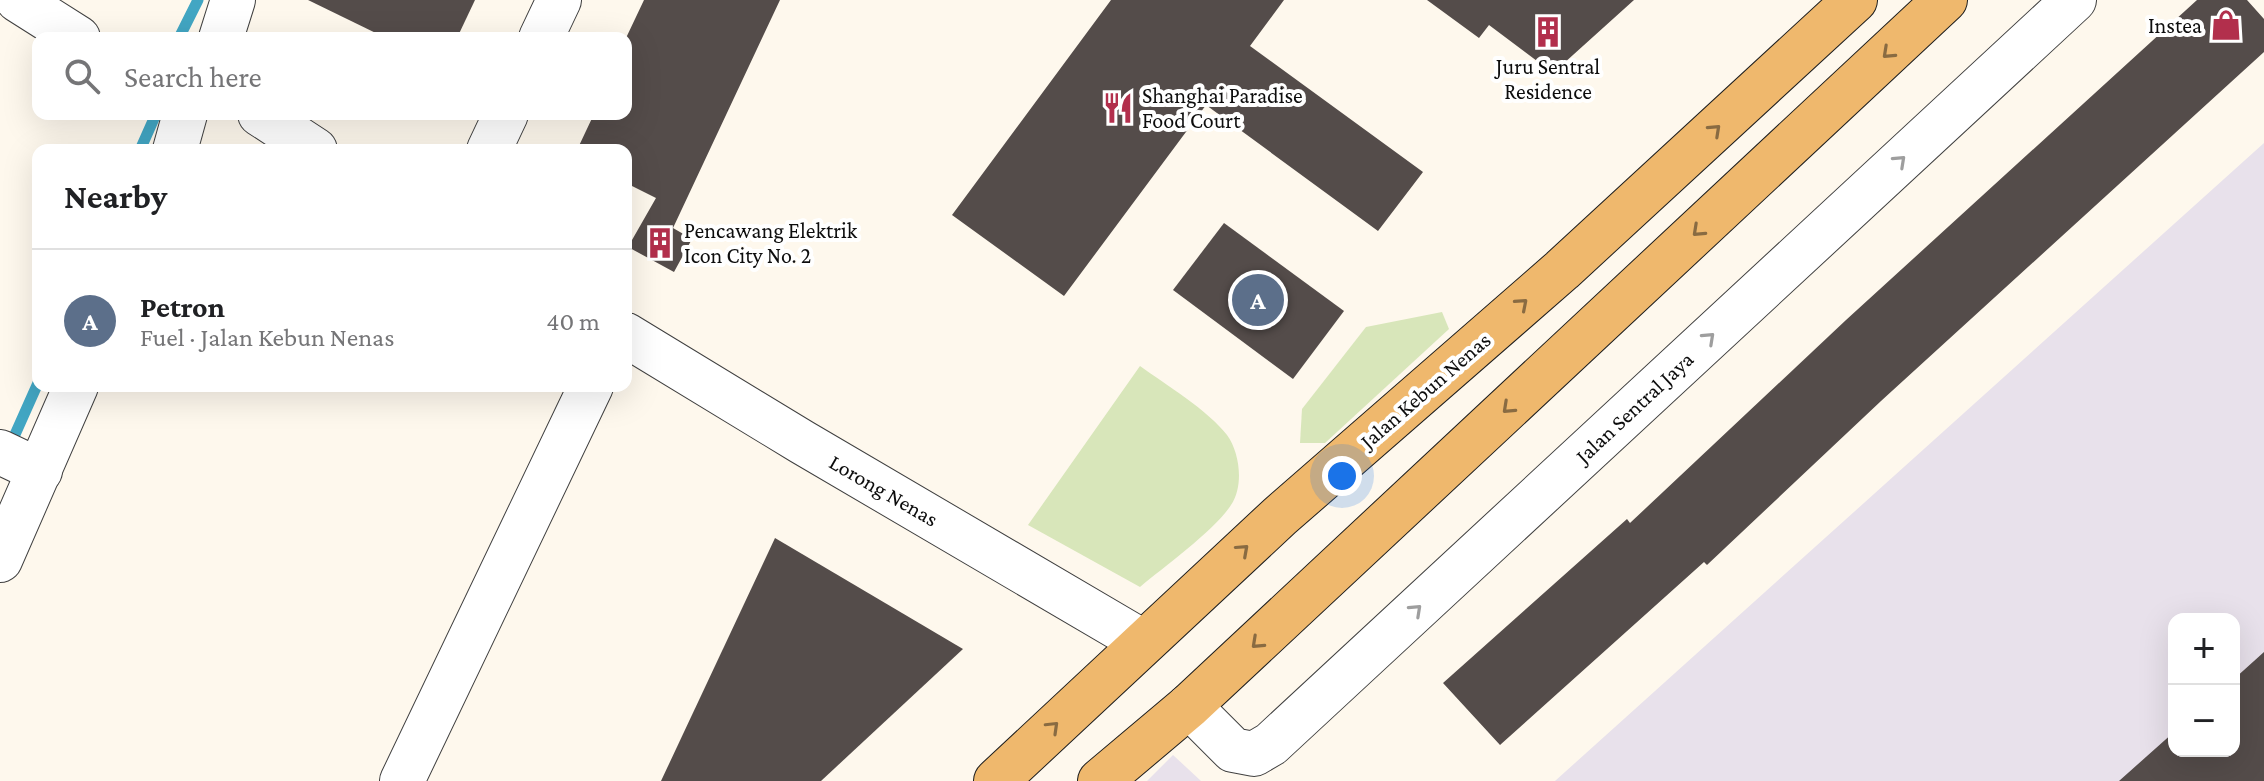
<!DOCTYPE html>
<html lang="en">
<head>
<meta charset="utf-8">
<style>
	body { margin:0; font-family:"Crimson Pro",serif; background:#f2f2f2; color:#202124 }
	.controls { position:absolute; right:24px; bottom:24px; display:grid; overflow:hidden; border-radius:16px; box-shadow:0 8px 32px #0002 }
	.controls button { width:72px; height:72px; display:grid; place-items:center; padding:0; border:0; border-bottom:2px solid #e0e0e0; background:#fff; color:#202124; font:40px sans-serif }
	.you { position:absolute; left:1342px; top:476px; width:28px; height:28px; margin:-20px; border:6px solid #fff; border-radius:50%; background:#1a73e8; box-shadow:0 0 0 12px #1a73e833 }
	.badge { display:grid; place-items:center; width:52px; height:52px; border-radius:50%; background:#db2777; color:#fff; font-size:26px; font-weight:700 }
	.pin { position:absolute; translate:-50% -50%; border:4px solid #fff; box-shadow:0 2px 8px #0006 }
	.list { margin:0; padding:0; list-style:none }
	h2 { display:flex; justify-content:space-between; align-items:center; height:104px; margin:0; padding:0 32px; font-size:34px }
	h2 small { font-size:26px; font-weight:400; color:#757577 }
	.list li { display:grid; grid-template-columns:52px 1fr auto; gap:24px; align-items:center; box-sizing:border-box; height:144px; padding:0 32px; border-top:2px solid #e0e0e0 }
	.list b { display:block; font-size:30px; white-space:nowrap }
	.list p { margin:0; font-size:26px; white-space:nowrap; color:#757577 }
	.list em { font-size:26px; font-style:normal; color:#757577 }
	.icon { flex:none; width:44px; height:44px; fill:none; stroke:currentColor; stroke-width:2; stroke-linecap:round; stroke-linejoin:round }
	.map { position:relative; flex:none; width:2264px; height:781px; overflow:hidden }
	.search { position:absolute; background:#fff; box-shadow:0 8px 32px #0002; left:32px; top:32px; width:600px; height:88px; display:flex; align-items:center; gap:20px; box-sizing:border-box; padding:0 28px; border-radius:16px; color:#757577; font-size:30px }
	.panel { position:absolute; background:#fff; box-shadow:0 8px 32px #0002; left:32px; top:144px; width:600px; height:248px; border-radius:16px }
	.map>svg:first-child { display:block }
	.industrial { fill:#e8e1eb; fill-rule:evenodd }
	.green { fill:#d8e6ba }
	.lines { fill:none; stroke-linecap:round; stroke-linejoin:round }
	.stream { stroke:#42a6c3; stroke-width:11 }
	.building { fill:#544c4a }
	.minor-casing { stroke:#404040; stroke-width:46 }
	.major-casing { stroke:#1e1e1e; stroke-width:46 }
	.minor { stroke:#fff; stroke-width:44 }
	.major { stroke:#efb86d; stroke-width:44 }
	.oneway { stroke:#896b42 }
	.oneway2 { stroke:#9e9e9e }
	.labels { text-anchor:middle; stroke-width:8; stroke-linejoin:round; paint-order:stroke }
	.poi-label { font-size:22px; fill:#0d0d0d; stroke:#fff; text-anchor:start }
	.street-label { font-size:22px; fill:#0d0d0d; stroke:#fff }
</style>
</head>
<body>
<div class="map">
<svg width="2264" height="781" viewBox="0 0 2264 781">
	<rect width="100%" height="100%" fill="#fef8ed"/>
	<g class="industrial">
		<path d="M 2264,143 L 2264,781 L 1555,781 ZM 2174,619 L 2234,619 L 2234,751 L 2174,751 Z"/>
		<path d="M 1173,755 L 1201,781 L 1147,781 Z"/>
	</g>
	<g class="green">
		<path d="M 1442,312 L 1449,329 L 1325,443 L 1300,443 L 1302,409 L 1366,327 Z"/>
		<path d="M 1140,366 C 1165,384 1209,411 1227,435 C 1240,453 1244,486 1231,505 C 1215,530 1165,566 1140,587 L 1028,525 Z"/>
	</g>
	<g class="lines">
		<g class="stream">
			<path d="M 179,38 L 198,0"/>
			<path d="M 140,150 L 156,114"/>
			<path d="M 9,448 L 38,383"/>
		</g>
	</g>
	<g class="building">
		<path d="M 308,0 L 475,0 L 457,38 L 386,38 Z"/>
		<path d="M 644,0 L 780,0 L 673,228 L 692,239 L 674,272 L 628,247 L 656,198 L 626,183 L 626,150 L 577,150 L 594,114 L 626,114 L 626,38 Z"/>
		<path d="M 1111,0 L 1284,0 L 1250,46 L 1423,172 L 1378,231 L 1206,105 L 1064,296 L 952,215 Z"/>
		<path d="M 1427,0 L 1634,0 L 1553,73 L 1489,25 L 1479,38 Z"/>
		<path d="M 2197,0 L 2247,0 L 2264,19 L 2264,52 L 1881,401 L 1707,565 L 1704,562 L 1500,745 L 1443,683 L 1627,519 L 1630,523 L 1846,320 Z"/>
		<path d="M 1224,223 L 1344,311 L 1293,379 L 1173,290 Z"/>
		<path d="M 775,538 L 963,649 L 821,781 L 661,781 Z"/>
		<path d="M 2264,652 L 2264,781 L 2119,781 L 2174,732 L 2174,751 L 2234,751 L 2234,679 Z"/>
	</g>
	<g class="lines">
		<defs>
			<g id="minor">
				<path d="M 18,0 L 78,38"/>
				<path d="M 221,38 L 233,0"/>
				<path d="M 541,38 L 559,0"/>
				<path d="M 260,114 L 315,150"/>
				<path d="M 175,150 L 185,114"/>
				<path d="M 489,150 L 506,114"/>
				<path d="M 626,335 L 802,442 L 1143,642"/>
				<path d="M 0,452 L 40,471"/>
				<path d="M 0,560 L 76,386"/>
				<path d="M 1189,706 L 1233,750 L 1254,754 L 1271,744 L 2074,0"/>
				<path d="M 402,781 L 591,386"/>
			</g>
			<g id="major">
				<path d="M 996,781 L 1280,516 L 1562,270 L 1855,0"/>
				<path d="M 1100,781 L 1189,706 L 1945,0"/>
			</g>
		</defs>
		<use href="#minor" class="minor-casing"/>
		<use href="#major" class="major-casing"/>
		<use href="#minor" class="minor"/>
		<use href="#major" class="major"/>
	</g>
	<defs><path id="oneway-chevron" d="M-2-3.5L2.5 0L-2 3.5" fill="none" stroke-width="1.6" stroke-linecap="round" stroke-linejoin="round" transform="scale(2)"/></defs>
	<g class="oneway">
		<use href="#oneway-chevron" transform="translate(1888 53) rotate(137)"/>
		<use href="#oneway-chevron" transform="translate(1715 130) rotate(-43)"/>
		<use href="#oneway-chevron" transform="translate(1698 231) rotate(137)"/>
		<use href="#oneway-chevron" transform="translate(1522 304) rotate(-41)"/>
		<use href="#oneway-chevron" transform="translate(1508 408) rotate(137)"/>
		<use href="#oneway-chevron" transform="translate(1243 550) rotate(-42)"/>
		<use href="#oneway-chevron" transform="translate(1257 643) rotate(137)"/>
		<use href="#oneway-chevron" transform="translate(1053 727) rotate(-44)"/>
	</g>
	<g class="oneway2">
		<use href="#oneway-chevron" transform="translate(1900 161) rotate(-43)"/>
		<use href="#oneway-chevron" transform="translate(1709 338) rotate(-43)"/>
		<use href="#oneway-chevron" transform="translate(1416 610) rotate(-43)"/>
	</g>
	<defs>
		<symbol id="shop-bare" viewBox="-9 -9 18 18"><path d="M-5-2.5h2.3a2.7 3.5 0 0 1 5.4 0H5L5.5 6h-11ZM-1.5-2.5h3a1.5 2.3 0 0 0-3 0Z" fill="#b22f4c" stroke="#fff" stroke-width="2.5" paint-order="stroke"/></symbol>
		<symbol id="building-bare" viewBox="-9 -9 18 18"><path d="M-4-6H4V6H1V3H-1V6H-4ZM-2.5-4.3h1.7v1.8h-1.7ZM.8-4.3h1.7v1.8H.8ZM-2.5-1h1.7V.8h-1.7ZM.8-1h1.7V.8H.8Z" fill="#b22f4c" stroke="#fff" stroke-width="2.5" paint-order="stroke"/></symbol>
		<symbol id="restaurant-bare" viewBox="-9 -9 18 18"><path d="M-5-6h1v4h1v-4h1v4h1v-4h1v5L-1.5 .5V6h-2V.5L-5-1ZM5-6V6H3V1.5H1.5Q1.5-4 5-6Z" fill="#b22f4c" stroke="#fff" stroke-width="2.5" paint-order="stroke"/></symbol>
	</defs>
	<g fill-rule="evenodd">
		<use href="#shop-bare" x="2204" y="3" width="44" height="44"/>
		<use href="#building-bare" x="1526" y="10" width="44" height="44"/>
		<use href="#restaurant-bare" x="1096" y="86" width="44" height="44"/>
		<use href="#building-bare" x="638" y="221" width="44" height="44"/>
	</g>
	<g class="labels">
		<g class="poi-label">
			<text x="2202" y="33" text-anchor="end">Instea</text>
			<text x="1548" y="74" text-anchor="middle">Juru Sentral<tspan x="1548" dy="25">Residence</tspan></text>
			<text x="1142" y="103">Shanghai Paradise<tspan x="1142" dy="25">Food Court</tspan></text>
			<text x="684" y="238">Pencawang Elektrik<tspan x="684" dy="25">Icon City No. 2</tspan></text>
		</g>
		<g class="street-label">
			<text transform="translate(1425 390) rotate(-41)" y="8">Jalan Kebun Nenas</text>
			<text transform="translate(1634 407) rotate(-43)" y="8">Jalan Sentral Jaya</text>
			<text transform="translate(884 490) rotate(30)" y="8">Lorong Nenas</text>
		</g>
	</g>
</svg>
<div class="controls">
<button>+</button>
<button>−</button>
</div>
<div class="you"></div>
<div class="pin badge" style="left:1258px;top:300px;background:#5c6f8a">A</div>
<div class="search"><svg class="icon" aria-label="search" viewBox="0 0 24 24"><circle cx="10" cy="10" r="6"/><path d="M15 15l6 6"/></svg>Search here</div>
<section class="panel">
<h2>Nearby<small></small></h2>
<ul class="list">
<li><span class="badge" style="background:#5c6f8a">A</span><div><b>Petron</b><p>Fuel · Jalan Kebun Nenas</p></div><em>40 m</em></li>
</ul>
</section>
</div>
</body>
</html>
